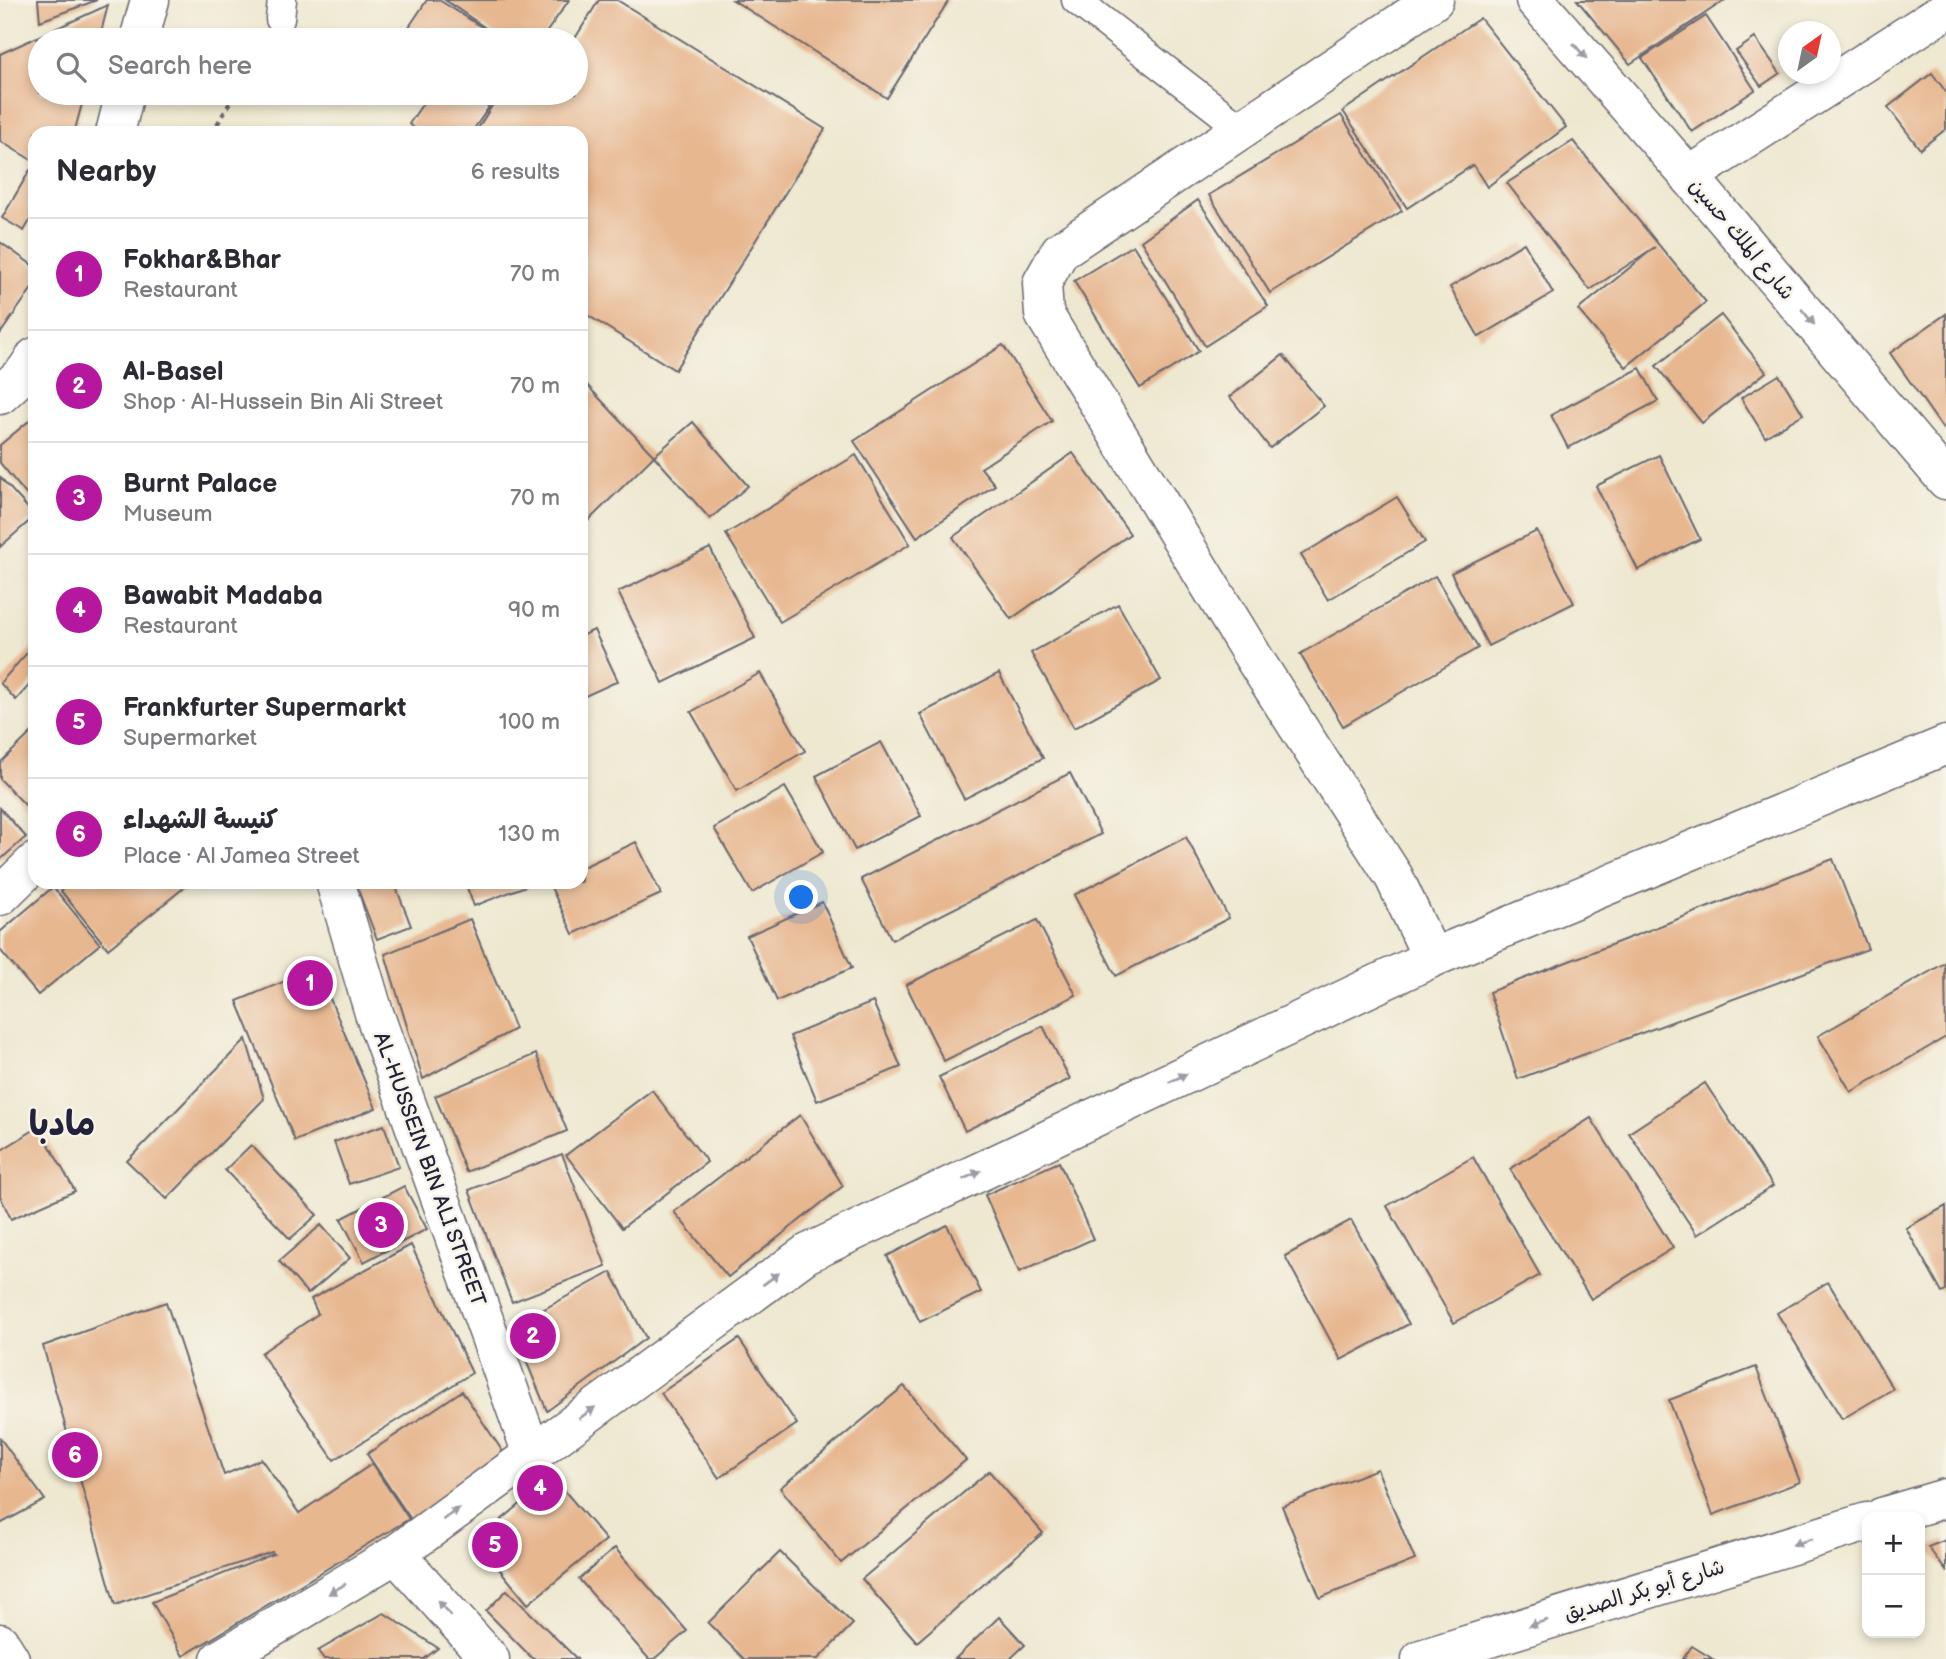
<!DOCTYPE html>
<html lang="en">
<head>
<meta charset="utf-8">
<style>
	body { margin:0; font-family:"Balsamiq Sans","Playpen Sans Arabic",sans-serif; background:#f7f7f7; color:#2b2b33 }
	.controls { position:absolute; right:21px; bottom:21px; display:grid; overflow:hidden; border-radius:14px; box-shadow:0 4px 10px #0003 }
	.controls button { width:63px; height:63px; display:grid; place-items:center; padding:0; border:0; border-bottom:2px solid #e1e1e2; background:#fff; color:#2b2b33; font:35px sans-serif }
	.compass { position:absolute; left:1778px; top:21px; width:63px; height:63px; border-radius:50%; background:#fff; box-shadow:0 4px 10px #0003; rotate:33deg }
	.you { position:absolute; left:802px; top:898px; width:24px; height:24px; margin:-18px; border:5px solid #fff; border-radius:50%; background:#1a73e8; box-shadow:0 0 0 10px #1a73e833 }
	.badge { display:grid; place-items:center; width:46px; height:46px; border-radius:50%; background:#b5179e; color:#fff; font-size:23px; font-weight:700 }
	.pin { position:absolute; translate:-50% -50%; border:4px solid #fff; box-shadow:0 2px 7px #0006 }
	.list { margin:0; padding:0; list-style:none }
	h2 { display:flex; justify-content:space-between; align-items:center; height:91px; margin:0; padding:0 28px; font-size:30px }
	h2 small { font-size:23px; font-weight:400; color:#7c7c81 }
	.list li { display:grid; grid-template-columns:46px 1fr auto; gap:21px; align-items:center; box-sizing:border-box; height:112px; padding:0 28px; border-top:2px solid #e1e1e2 }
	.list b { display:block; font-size:26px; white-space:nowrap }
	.list p { margin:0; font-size:23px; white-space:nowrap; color:#7c7c81 }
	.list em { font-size:23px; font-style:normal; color:#7c7c81 }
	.icon { flex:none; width:38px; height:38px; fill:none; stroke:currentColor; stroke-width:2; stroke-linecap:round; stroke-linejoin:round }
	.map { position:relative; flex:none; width:1946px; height:1659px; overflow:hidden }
	.search { position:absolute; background:#fff; box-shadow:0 4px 10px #0003; left:28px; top:28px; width:560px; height:77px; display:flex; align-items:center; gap:18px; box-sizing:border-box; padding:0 24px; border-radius:38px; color:#7c7c81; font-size:26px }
	.panel { position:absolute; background:#fff; box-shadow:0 4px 10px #0003; left:28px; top:126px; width:560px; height:763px; border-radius:21px }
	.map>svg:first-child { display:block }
	.building { fill:#e7b790 }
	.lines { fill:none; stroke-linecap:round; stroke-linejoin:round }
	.lane-casing { stroke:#69676f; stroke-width:31 }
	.street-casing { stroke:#69676f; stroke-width:41 }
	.secondary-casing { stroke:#69676f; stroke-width:41 }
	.path { stroke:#69676f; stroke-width:4.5; stroke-dasharray:5 5; stroke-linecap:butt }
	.lane { stroke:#fff; stroke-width:28 }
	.street { stroke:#fff; stroke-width:38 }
	.secondary { stroke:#fff; stroke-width:38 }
	.oneway { fill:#9c9ca7 }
	.labels { text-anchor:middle; stroke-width:5; stroke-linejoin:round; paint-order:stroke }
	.street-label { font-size:21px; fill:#22223b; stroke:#f7f3e8 }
	.town-label { font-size:35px; font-weight:bold; fill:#22223b; stroke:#f7f3e8 }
</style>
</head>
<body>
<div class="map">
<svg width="1946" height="1659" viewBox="0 0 1946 1659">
	<rect width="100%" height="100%" fill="#f7f3e8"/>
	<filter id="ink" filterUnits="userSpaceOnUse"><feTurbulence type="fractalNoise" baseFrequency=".0143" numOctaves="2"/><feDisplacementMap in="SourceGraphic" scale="14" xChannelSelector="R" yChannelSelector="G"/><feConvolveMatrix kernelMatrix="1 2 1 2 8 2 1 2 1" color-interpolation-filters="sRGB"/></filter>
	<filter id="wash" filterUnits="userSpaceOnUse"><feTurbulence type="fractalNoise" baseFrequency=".00686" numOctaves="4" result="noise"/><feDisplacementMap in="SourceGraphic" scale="28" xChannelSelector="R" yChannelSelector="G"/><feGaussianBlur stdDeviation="1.57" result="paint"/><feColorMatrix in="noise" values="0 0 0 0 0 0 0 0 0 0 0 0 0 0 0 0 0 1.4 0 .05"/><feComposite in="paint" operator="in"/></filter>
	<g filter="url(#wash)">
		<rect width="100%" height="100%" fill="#eee8d0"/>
		<g id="blocks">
			<g class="building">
				<path d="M 38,0 L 97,0 L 40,21 Z"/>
				<path d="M 427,0 L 439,0 L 483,28 L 475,40 L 410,40 L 403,36 Z"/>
				<path d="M 445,0 L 569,0 L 541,40 L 503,40 Z"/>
				<path d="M 599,0 L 617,0 L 825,129 L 675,370 L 581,311 L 581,133 L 475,133 L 500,93 L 576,93 L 574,40 Z"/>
				<path d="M 733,0 L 949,0 L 887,98 Z"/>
				<path d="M 1577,0 L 1725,0 L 1630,64 Z"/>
				<path d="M 108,5 L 99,40 L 40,40 L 40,93 L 85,93 L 74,133 L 35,133 L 35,162 L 0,141 L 0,54 Z"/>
				<path d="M 1706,16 L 1755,90 L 1692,132 L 1642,58 Z"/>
				<path d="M 1480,18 L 1566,127 L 1487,187 L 1473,165 L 1407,208 L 1343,111 Z"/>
				<path d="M 1755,38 L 1780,73 L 1761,86 L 1736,51 Z"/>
				<path d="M 1932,73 L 1946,92 L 1946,129 L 1920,149 L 1888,107 Z"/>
				<path d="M 430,93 L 468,93 L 489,107 L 471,133 L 421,133 L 409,124 Z"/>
				<path d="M 1341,115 L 1402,211 L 1270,293 L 1209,195 Z"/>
				<path d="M 1573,141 L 1706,302 L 1626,367 L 1578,310 L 1655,247 L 1590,290 L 1507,183 Z"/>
				<path d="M 30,170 L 35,172 L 35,212 L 24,231 L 2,218 Z"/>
				<path d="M 1198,200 L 1268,306 L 1205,346 L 1141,241 Z"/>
				<path d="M 0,242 L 35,267 L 35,284 L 0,334 Z"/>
				<path d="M 1524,243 L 1553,293 L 1479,337 L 1450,287 Z"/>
				<path d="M 1133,245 L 1199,351 L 1140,388 L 1074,281 Z"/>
				<path d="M 1946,314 L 1946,427 L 1943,429 L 1890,353 Z"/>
				<path d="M 1721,315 L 1766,372 L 1702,423 L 1656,366 Z"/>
				<path d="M 1003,345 L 1052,421 L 981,468 L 995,485 L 917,537 L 854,441 Z"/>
				<path d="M 1283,355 L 1324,406 L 1270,448 L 1230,397 Z"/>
				<path d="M 1640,368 L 1658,401 L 1568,448 L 1551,415 Z"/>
				<path d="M 1779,375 L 1803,414 L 1765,437 L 1741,398 Z"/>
				<path d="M 585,383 L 654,456 L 583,526 L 581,387 Z"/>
				<path d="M 35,416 L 35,505 L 0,463 L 0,445 Z"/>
				<path d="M 693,422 L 748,486 L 710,519 L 654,456 Z"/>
				<path d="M 1073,453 L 1130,534 L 1011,619 L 953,537 Z"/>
				<path d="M 856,455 L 910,544 L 780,622 L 726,534 Z"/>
				<path d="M 1659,455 L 1700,539 L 1638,570 L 1596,486 Z"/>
				<path d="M 0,477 L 35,516 L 0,547 Z"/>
				<path d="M 1397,497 L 1425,542 L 1328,600 L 1301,555 Z"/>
				<path d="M 1537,531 L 1574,603 L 1488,646 L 1451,573 Z"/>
				<path d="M 710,548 L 755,638 L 663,683 L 618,592 Z"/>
				<path d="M 1435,576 L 1478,648 L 1343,726 L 1300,654 Z"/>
				<path d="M 1118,604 L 1161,680 L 1074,728 L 1031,653 Z"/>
				<path d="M 594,630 L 618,681 L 581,698 L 581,636 Z"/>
				<path d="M 35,644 L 35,679 L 16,700 L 0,683 Z"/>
				<path d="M 760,673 L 805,751 L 737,791 L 691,712 Z"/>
				<path d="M 999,673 L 1043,758 L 964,799 L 920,714 Z"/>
				<path d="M 35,729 L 35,815 L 0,779 L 0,763 Z"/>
				<path d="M 881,742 L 921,816 L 855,850 L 816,776 Z"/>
				<path d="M 1070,773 L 1101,834 L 892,940 L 861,879 Z"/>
				<path d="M 785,787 L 823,852 L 752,893 L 714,828 Z"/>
				<path d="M 0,808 L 26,837 L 0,860 Z"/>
				<path d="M 1186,837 L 1229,918 L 1116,976 L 1074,895 Z"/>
				<path d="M 636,842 L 661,894 L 573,934 L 549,883 L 581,882 L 581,868 Z"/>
				<path d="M 1833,859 L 1868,949 L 1518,1079 L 1489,992 Z"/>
				<path d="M 71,882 L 191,882 L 108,949 L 61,891 Z"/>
				<path d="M 355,882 L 394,882 L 411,926 L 377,939 Z"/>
				<path d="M 465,882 L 536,882 L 474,906 Z"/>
				<path d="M 53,887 L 100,944 L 38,995 L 0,950 L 0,932 Z"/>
				<path d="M 822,902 L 852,968 L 777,1001 L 747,936 Z"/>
				<path d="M 470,919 L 515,1029 L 423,1079 L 385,954 Z"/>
				<path d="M 1037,920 L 1076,995 L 944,1061 L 906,985 Z"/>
				<path d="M 1945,963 L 1946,1037 L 1851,1092 L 1818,1036 Z"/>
				<path d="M 317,968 L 376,1108 L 295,1141 L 237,1001 Z"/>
				<path d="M 873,1002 L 901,1067 L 817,1101 L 790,1036 Z"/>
				<path d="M 1043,1026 L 1070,1079 L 965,1131 L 939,1077 Z"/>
				<path d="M 246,1039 L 264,1099 L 167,1199 L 127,1161 Z"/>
				<path d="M 536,1054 L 567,1131 L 466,1172 L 435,1096 Z"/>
				<path d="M 1705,1083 L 1773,1186 L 1697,1235 L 1629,1133 Z"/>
				<path d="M 652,1090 L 707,1162 L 622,1228 L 566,1155 Z"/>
				<path d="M 800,1115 L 843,1186 L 728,1277 L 674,1212 Z"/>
				<path d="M 1591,1118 L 1673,1248 L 1591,1299 L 1510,1169 Z"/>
				<path d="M 384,1125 L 399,1167 L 349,1184 L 334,1142 Z"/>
				<path d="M 39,1127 L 75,1191 L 11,1219 L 0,1196 L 0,1151 Z"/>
				<path d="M 251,1145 L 317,1215 L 290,1239 L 225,1170 Z"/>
				<path d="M 562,1154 L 606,1266 L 512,1302 L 469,1190 Z"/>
				<path d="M 1473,1157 L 1540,1275 L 1454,1323 L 1387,1206 Z"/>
				<path d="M 1059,1162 L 1093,1239 L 1019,1272 L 985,1195 Z"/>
				<path d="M 404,1186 L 427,1229 L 364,1262 L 341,1219 Z"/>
				<path d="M 1946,1206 L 1946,1291 L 1942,1293 L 1906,1228 Z"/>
				<path d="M 1351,1220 L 1409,1324 L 1341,1360 L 1285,1256 Z"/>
				<path d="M 321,1225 L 350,1258 L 308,1294 L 279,1261 Z"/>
				<path d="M 947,1225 L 981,1292 L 920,1322 L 887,1256 Z"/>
				<path d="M 411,1245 L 472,1373 L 334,1460 L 261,1353 L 318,1314 L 311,1299 Z"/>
				<path d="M 611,1272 L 646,1338 L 547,1411 L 512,1327 Z"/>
				<path d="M 1828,1282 L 1893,1389 L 1842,1419 L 1777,1313 Z"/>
				<path d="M 166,1302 L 224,1475 L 261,1459 L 299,1513 L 372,1464 L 409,1519 L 183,1656 L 152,1602 L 274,1554 L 272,1552 L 115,1605 L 43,1346 Z"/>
				<path d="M 739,1339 L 797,1424 L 719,1478 L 661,1393 Z"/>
				<path d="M 1756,1367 L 1800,1482 L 1713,1515 L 1669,1400 Z"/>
				<path d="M 904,1386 L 966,1460 L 841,1563 L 780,1488 Z"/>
				<path d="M 462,1391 L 507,1458 L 412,1521 L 367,1454 Z"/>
				<path d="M 0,1438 L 45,1500 L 0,1524 Z"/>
				<path d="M 1377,1469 L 1415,1560 L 1320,1598 L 1282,1506 Z"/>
				<path d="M 989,1471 L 1043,1533 L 917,1642 L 862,1579 Z"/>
				<path d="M 553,1477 L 606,1540 L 528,1604 L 476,1541 Z"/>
				<path d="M 1946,1540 L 1946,1571 L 1928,1547 Z"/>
				<path d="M 615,1548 L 687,1631 L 654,1659 L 649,1659 L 579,1579 Z"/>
				<path d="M 780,1552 L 853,1624 L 818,1659 L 744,1659 L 708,1623 Z"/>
				<path d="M 507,1590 L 577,1659 L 533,1659 L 486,1611 Z"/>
				<path d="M 384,1613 L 438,1648 L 424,1659 L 324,1659 L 318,1651 Z"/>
				<path d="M 999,1617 L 1025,1645 L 1010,1659 L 955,1659 Z"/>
				<path d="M 1692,1646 L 1713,1659 L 1683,1659 Z"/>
			</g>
		</g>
	</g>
	<g filter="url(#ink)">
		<use href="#blocks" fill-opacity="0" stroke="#69676f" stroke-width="2"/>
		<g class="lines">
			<defs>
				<g id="lane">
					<path d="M 1076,0 L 1242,129"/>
					<path d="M 280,19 L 282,0"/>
				</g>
				<g id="street">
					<path d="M 139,40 L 150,0"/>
					<path d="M 115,133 L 125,93"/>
					<path d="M 1689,176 L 1946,10"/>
					<path d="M 0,395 L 25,372 L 35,357"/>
					<path d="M 335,882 L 374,1013 L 532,1454"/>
					<path d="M 0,896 L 35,862"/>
					<path d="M 1432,958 L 1394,877 L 1257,663 L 1044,314 L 1042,283 L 1060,251 L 1434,0"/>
					<path d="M 1882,1517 L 1946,1498"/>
					<path d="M 396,1554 L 490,1659"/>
					<path d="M 0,1643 L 10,1659"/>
					<path d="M 220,1659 L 396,1554 L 806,1254 L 1432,958 L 1946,745"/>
					<path d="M 1421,1659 L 1867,1522"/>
				</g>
				<path id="secondary" d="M 1535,0 L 1689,176 L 1946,480"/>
			</defs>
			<use href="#lane" class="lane-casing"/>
			<use href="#street" class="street-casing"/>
			<use href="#secondary" class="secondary-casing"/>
			<path class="path" d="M 212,133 L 236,93"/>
			<use href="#lane" class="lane"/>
			<use href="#street" class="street"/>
			<use href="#secondary" class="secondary"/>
		</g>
		<defs><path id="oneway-solid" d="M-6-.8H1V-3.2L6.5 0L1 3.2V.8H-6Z" transform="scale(1.75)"/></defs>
		<g class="oneway">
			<use href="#oneway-solid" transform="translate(1580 51) rotate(49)"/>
			<use href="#oneway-solid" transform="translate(1808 317) rotate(50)"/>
			<use href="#oneway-solid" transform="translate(1178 1078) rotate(-25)"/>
			<use href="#oneway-solid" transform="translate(972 1175) rotate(-25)"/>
			<use href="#oneway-solid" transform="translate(771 1279) rotate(-36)"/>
			<use href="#oneway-solid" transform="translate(587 1413) rotate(-36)"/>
			<use href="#oneway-solid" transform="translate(451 1514) rotate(-36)"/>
			<use href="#oneway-solid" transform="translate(1802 1542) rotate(163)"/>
			<use href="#oneway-solid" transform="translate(337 1589) rotate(149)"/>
			<use href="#oneway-solid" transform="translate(444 1608) rotate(-132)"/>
			<use href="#oneway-solid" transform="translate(1538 1623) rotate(163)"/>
		</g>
	</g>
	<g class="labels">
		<g class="street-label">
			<text transform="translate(1742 239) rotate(50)" y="7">شارع الملك حسين</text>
			<text transform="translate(430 1169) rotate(70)" y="7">AL-HUSSEIN BIN ALI STREET</text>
			<text transform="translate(1644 1590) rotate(-17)" y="7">شارع أبو بكر الصديق</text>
		</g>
		<g class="town-label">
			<text x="62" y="1135">مادبا</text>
		</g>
	</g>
</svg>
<div class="controls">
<button>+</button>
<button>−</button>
</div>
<svg class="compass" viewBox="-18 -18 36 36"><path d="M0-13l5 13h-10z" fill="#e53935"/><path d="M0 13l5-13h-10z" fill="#7c7c81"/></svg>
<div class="you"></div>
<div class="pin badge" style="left:310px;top:983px">1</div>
<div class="pin badge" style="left:533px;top:1336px">2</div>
<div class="pin badge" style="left:381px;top:1225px">3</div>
<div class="pin badge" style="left:540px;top:1488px">4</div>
<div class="pin badge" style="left:495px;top:1545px">5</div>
<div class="pin badge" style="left:75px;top:1455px">6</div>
<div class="search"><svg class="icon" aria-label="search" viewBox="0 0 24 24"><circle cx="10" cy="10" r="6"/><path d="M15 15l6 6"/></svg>Search here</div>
<section class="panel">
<h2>Nearby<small>6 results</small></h2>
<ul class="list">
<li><span class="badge">1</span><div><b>Fokhar&amp;Bhar</b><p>Restaurant</p></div><em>70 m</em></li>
<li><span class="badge">2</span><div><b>Al-Basel</b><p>Shop · Al-Hussein Bin Ali Street</p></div><em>70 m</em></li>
<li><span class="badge">3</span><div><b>Burnt Palace</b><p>Museum</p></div><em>70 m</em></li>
<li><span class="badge">4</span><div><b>Bawabit Madaba</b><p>Restaurant</p></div><em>90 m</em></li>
<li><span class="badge">5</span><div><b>Frankfurter Supermarkt</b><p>Supermarket</p></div><em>100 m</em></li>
<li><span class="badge">6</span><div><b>كنيسة الشهداء</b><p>Place · Al Jamea Street</p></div><em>130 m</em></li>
</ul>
</section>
</div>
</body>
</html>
